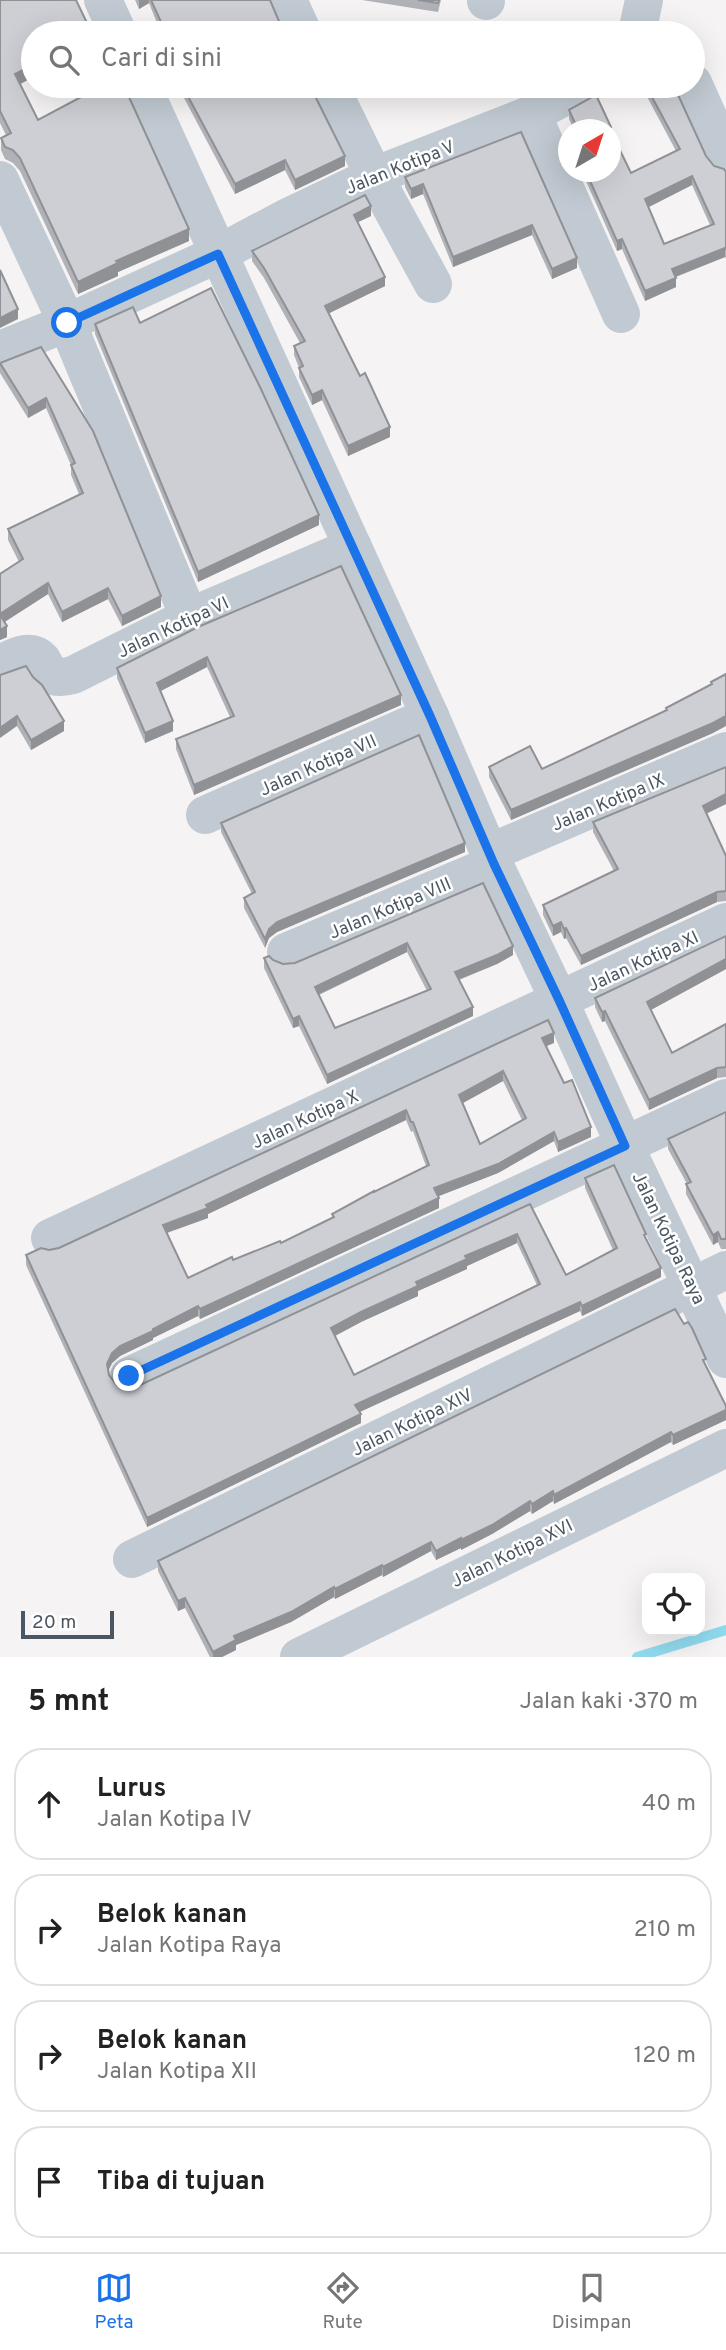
<!DOCTYPE html>
<html lang="id">
<head>
<meta charset="utf-8">
<style>
	body { margin:0; font-family:Overpass,sans-serif; background:#f6f6f6; color:#222 }
	.controls { position:absolute; right:21px; bottom:21px; display:grid; overflow:hidden; border-radius:14px; box-shadow:0 7px 28px #0002 }
	.controls button { width:63px; height:63px; display:grid; place-items:center; padding:0; border:0; border-bottom:2px solid #e0e0e0; background:#fff; color:#222; font:35px sans-serif }
	.compass { position:absolute; left:558px; top:119px; width:63px; height:63px; border-radius:50%; background:#fff; box-shadow:0 7px 28px #0002; rotate:39deg }
	.scale { position:absolute; left:21px; bottom:18px; width:93px; box-sizing:border-box; padding-left:7px; border:4px solid #4a5661; border-top:0; font-size:19px; line-height:24px; white-space:nowrap; color:#4a5661; -webkit-text-stroke:5px #fff; paint-order:stroke }
	.stop { position:absolute; width:21px; height:21px; margin:-16px; border:5px solid #1a73e8; border-radius:50%; background:#fff }
	.stop.end { background:#1a73e8; border-color:#fff; box-shadow:0 2px 7px #0008 }
	.list { margin:0; padding:0; list-style:none }
	h2 { display:flex; justify-content:space-between; align-items:center; height:91px; margin:0; padding:0 28px; font-size:30px }
	h2 small { font-size:23px; font-weight:400; color:#767676 }
	.list li { display:grid; grid-template-columns:46px 1fr auto; gap:21px; align-items:center; box-sizing:border-box; height:112px; margin:0 14px 14px; padding:0 14px; border:2px solid #e0e0e0; border-radius:28px }
	.list b { display:block; font-size:26px; white-space:nowrap }
	.list p { margin:0; font-size:23px; white-space:nowrap; color:#767676 }
	.list em { font-size:23px; font-style:normal; color:#767676 }
	.icon { flex:none; width:38px; height:38px; fill:none; stroke:currentColor; stroke-width:2; stroke-linecap:round; stroke-linejoin:round }
	.map { position:relative; flex:none; width:726px; height:1657px; overflow:hidden }
	.search { position:absolute; background:#fff; box-shadow:0 7px 28px #0002; left:21px; right:21px; top:21px; height:77px; display:flex; align-items:center; gap:18px; box-sizing:border-box; padding:0 24px; border-radius:38px; color:#767676; font-size:26px }
	.sheet { height:595px; background:#fff }
	nav { display:flex; justify-content:space-around; align-items:center; box-sizing:border-box; height:98px; border-top:2px solid #e0e0e0; background:#fff; font-size:19px; color:#767676 }
	nav a { display:grid; justify-items:center; gap:4px }
	nav .on { color:#1a73e8 }
	.map>svg:first-child { display:block }
	.lines { fill:none; stroke-linecap:round; stroke-linejoin:round }
	.stream { stroke:#90daee; stroke-width:10 }
	.minor { stroke:#c1cad2; stroke-width:38 }
	.wall { fill:#b0b2b7; fill-rule:evenodd }
	.shaded-wall { fill:#909195 }
	.building { fill:#cdcfd5; stroke:#909195; stroke-width:2; fill-rule:evenodd }
	.route { stroke:#1a73e8; stroke-width:9 }
	.labels { text-anchor:middle; stroke-width:5; stroke-linejoin:round; paint-order:stroke }
	.street-label { font-size:18px; fill:#4a5661; stroke:#fff }
</style>
</head>
<body>
<div class="map">
<svg width="726" height="1657" viewBox="0 0 726 1657">
	<rect width="100%" height="100%" fill="#f5f3f3"/>
	<g class="lines">
		<path class="stream" d="M 637,1657 L 726,1630"/>
		<g class="minor">
			<path d="M 103,0 L 118,33"/>
			<path d="M 288,0 L 303,33"/>
			<path d="M 486,1 L 486,0"/>
			<path d="M 637,33 L 644,0"/>
			<path d="M 693,83 L 726,157"/>
			<path d="M 142,86 L 430,716 L 494,864 L 559,1000 L 625,1146 L 726,1359"/>
			<path d="M 330,86 L 374,176 L 433,284"/>
			<path d="M 532,114 L 621,314"/>
			<path d="M 0,180 L 67,323 L 189,617"/>
			<path d="M 0,350 L 67,323 L 218,254 L 284,219 L 374,176 L 532,114 L 585,86"/>
			<path d="M 0,664 C 12,658 30,647 42,660 C 45,664 47,671 51,675 C 57,679 67,676 73,675 L 189,617 L 353,547"/>
			<path d="M 205,815 L 430,716"/>
			<path d="M 489,853 L 726,751"/>
			<path d="M 286,952 L 494,864"/>
			<path d="M 50,1238 L 726,922"/>
			<path d="M 129,1376 L 726,1098"/>
			<path d="M 132,1559 L 726,1270"/>
			<path d="M 299,1657 L 726,1448"/>
		</g>
	</g>
	<g class="wall">
		<path d="M 0,0 L 88,25 L 95,33 L 33,33 L 33,77 L 20,84 L 38,120 L 79,99 L 73,86 L 124,86 L 189,241 L 118,272 L 118,276 L 78,294 L 20,171 L 13,163 L 5,159 L 1,150 L 1,138 L 6,135 L 0,123 Z"/>
		<path d="M 135,0 L 270,0 L 284,33 L 161,33 L 149,3 L 139,9 Z"/>
		<path d="M 362,0 L 441,0 L 438,12 Z"/>
		<path d="M 184,86 L 310,86 L 345,166 L 295,190 L 285,170 L 235,194 L 184,98 L 184,89 L 185,88 Z"/>
		<path d="M 644,86 L 674,86 L 706,156 L 714,166 L 724,169 L 726,172 L 726,258 L 725,257 L 676,277 L 676,287 L 645,301 L 622,249 L 617,251 L 582,172 L 611,172 L 611,130 L 574,130 L 569,119 L 569,110 L 596,95 L 611,127 L 611,132 L 631,173 L 676,151 L 644,91 ZM 692,185 L 710,225 L 664,244 L 648,207 Z"/>
		<path d="M 521,132 L 577,268 L 552,279 L 532,235 L 453,267 L 423,194 L 411,199 L 405,187 L 405,177 Z"/>
		<path d="M 371,216 L 358,222 L 385,286 L 328,314 L 390,437 L 348,456 L 322,400 L 312,405 L 299,377 L 299,368 L 294,355 L 294,346 L 300,343 L 264,278 L 252,261 L 252,251 Z"/>
		<path d="M 140,323 L 319,525 L 198,582 L 95,334 L 95,324 Z"/>
		<path d="M 41,347 L 93,431 L 161,596 L 161,607 L 122,626 L 108,599 L 62,622 L 48,594 L 4,622 L 7,626 L 7,637 L 0,640 L 0,574 L 19,562 L 8,540 L 8,529 L 79,494 L 71,475 L 71,465 L 46,408 L 28,418 L 0,373 L 0,363 Z"/>
		<path d="M 198,627 L 401,705 L 194,795 L 176,749 L 176,739 L 230,717 L 207,667 L 160,691 L 173,731 L 145,743 L 117,678 L 117,668 Z"/>
		<path d="M 726,674 L 713,733 L 511,820 L 489,777 L 489,767 L 542,769 L 666,710 L 666,708 L 711,685 L 711,682 Z"/>
		<path d="M 0,675 L 64,731 L 31,750 L 17,726 Z"/>
		<path d="M 726,767 L 726,804 L 706,814 L 726,856 L 726,901 L 717,902 L 581,965 L 566,938 L 564,939 L 561,932 L 553,936 L 543,915 L 543,905 L 614,871 L 593,832 L 593,822 Z"/>
		<path d="M 221,823 L 465,852 L 277,932 L 269,938 L 265,948 L 244,908 L 244,898 L 252,894 L 221,832 Z"/>
		<path d="M 483,883 L 513,955 L 497,964 L 459,980 L 473,1016 L 327,1084 L 299,1026 L 293,1028 L 264,968 L 264,958 L 283,964 L 295,963 ZM 407,952 L 427,991 L 335,1028 L 319,995 Z"/>
		<path d="M 726,969 L 651,1010 L 672,1053 L 726,1024 L 726,1077 L 717,1078 L 649,1110 L 605,1021 L 602,1022 L 595,1007 L 595,998 Z"/>
		<path d="M 554,1043 L 546,1046 L 591,1137 L 558,1152 L 554,1141 L 498,1173 L 438,1196 L 439,1208 L 200,1319 L 198,1316 L 153,1338 L 153,1340 L 120,1356 L 112,1363 L 108,1371 L 109,1375 L 117,1385 L 128,1388 L 138,1386 L 530,1204 L 566,1275 L 613,1250 L 585,1188 L 585,1178 L 646,1238 L 661,1277 L 582,1316 L 580,1311 L 360,1412 L 361,1423 L 147,1527 L 26,1265 L 26,1255 L 59,1248 ZM 503,1081 L 522,1120 L 480,1144 L 463,1103 ZM 406,1120 L 411,1132 L 413,1131 L 426,1166 L 332,1214 L 332,1218 L 281,1243 L 233,1260 L 188,1278 L 167,1233 L 208,1218 L 208,1214 ZM 517,1243 L 537,1285 L 354,1375 L 335,1336 L 361,1322 L 418,1296 L 418,1291 L 467,1269 L 467,1266 Z"/>
		<path d="M 726,1112 L 726,1249 L 721,1249 L 718,1242 L 713,1245 L 686,1194 L 686,1184 L 687,1184 L 668,1149 L 668,1139 Z"/>
		<path d="M 706,1366 L 726,1406 L 726,1420 L 673,1445 L 671,1442 L 554,1504 L 553,1501 L 532,1514 L 530,1511 L 492,1534 L 461,1550 L 461,1548 L 436,1560 L 431,1551 L 383,1577 L 382,1575 L 335,1599 L 334,1597 L 291,1622 L 236,1645 L 236,1650 L 222,1657 L 210,1657 L 185,1608 L 178,1611 L 158,1571 L 158,1561 Z"/>
	</g>
	<g class="shaded-wall">
		<path d="M 139,0 L 149,0 L 149,3 L 139,9 Z"/>
		<path d="M 33,65 L 33,77 L 15,87 L 15,74 Z"/>
		<path d="M 345,156 L 345,166 L 295,190 L 295,180 Z"/>
		<path d="M 285,160 L 285,170 L 235,194 L 235,184 Z"/>
		<path d="M 692,176 L 692,185 L 645,209 L 645,199 Z"/>
		<path d="M 423,184 L 423,194 L 411,199 L 411,189 Z"/>
		<path d="M 371,206 L 371,216 L 354,224 L 354,215 Z"/>
		<path d="M 532,225 L 532,235 L 453,267 L 453,257 Z"/>
		<path d="M 189,229 L 189,241 L 118,272 L 118,276 L 78,294 L 78,282 L 116,261 Z"/>
		<path d="M 622,239 L 622,249 L 617,251 L 617,241 Z"/>
		<path d="M 725,248 L 725,257 L 672,278 L 672,269 Z"/>
		<path d="M 577,258 L 577,268 L 552,279 L 552,269 Z"/>
		<path d="M 385,277 L 385,286 L 325,315 L 325,306 Z"/>
		<path d="M 676,278 L 676,287 L 645,301 L 645,291 Z"/>
		<path d="M 18,309 L 18,319 L 0,328 L 0,318 Z"/>
		<path d="M 322,390 L 322,400 L 312,405 L 312,395 Z"/>
		<path d="M 46,398 L 46,408 L 28,418 L 28,408 Z"/>
		<path d="M 390,427 L 390,437 L 348,456 L 348,446 Z"/>
		<path d="M 319,515 L 319,525 L 198,582 L 198,572 Z"/>
		<path d="M 48,583 L 48,594 L 0,625 L 0,614 Z"/>
		<path d="M 108,588 L 108,599 L 62,622 L 62,612 Z"/>
		<path d="M 161,596 L 161,607 L 122,626 L 122,616 Z"/>
		<path d="M 7,626 L 7,637 L 0,640 L 0,630 Z"/>
		<path d="M 207,657 L 207,667 L 157,693 L 157,683 Z"/>
		<path d="M 401,695 L 401,705 L 194,795 L 194,785 Z"/>
		<path d="M 17,716 L 17,726 L 0,738 L 0,728 Z"/>
		<path d="M 726,716 L 726,726 L 713,733 L 511,820 L 511,810 Z"/>
		<path d="M 64,721 L 64,731 L 31,750 L 31,740 Z"/>
		<path d="M 173,721 L 173,731 L 145,743 L 145,733 Z"/>
		<path d="M 726,794 L 726,804 L 703,815 L 703,806 Z"/>
		<path d="M 465,843 L 465,852 L 277,932 L 269,938 L 265,948 L 265,939 L 269,929 L 277,922 Z"/>
		<path d="M 717,892 L 717,902 L 581,965 L 581,956 Z"/>
		<path d="M 561,922 L 561,932 L 553,936 L 553,926 Z"/>
		<path d="M 566,928 L 566,938 L 564,939 L 564,929 Z"/>
		<path d="M 407,943 L 407,952 L 315,996 L 315,987 Z"/>
		<path d="M 513,946 L 513,955 L 497,964 L 455,981 L 455,972 Z"/>
		<path d="M 726,959 L 726,969 L 647,1012 L 647,1002 Z"/>
		<path d="M 473,1007 L 473,1016 L 327,1084 L 327,1075 Z"/>
		<path d="M 605,1011 L 605,1021 L 602,1022 L 602,1012 Z"/>
		<path d="M 299,1016 L 299,1026 L 293,1028 L 293,1019 Z"/>
		<path d="M 554,1033 L 554,1043 L 542,1048 L 542,1038 Z"/>
		<path d="M 717,1068 L 717,1078 L 649,1110 L 649,1100 Z"/>
		<path d="M 503,1071 L 503,1081 L 459,1105 L 459,1095 Z"/>
		<path d="M 406,1110 L 406,1120 L 208,1214 L 208,1218 L 163,1234 L 163,1225 Z"/>
		<path d="M 591,1127 L 591,1137 L 558,1152 L 558,1142 Z"/>
		<path d="M 554,1132 L 554,1141 L 498,1173 L 434,1198 L 434,1188 Z"/>
		<path d="M 439,1198 L 439,1208 L 200,1319 L 200,1309 Z"/>
		<path d="M 718,1232 L 718,1242 L 713,1245 L 713,1235 Z"/>
		<path d="M 517,1234 L 517,1243 L 467,1266 L 467,1269 L 418,1291 L 418,1296 L 361,1322 L 331,1338 L 331,1328 L 465,1256 Z"/>
		<path d="M 661,1268 L 661,1277 L 582,1316 L 582,1306 Z"/>
		<path d="M 580,1302 L 580,1311 L 355,1414 L 355,1405 Z"/>
		<path d="M 198,1306 L 198,1316 L 153,1338 L 153,1340 L 120,1356 L 112,1363 L 107,1373 L 107,1364 L 112,1353 L 120,1346 Z"/>
		<path d="M 726,1410 L 726,1420 L 673,1445 L 673,1435 Z"/>
		<path d="M 361,1414 L 361,1423 L 147,1527 L 147,1518 Z"/>
		<path d="M 671,1432 L 671,1442 L 554,1504 L 554,1495 Z"/>
		<path d="M 553,1491 L 553,1501 L 532,1514 L 532,1504 Z"/>
		<path d="M 530,1501 L 530,1511 L 492,1534 L 461,1550 L 461,1540 Z"/>
		<path d="M 461,1538 L 461,1548 L 436,1560 L 436,1551 Z"/>
		<path d="M 431,1542 L 431,1551 L 383,1577 L 383,1567 Z"/>
		<path d="M 382,1565 L 382,1575 L 335,1599 L 335,1589 Z"/>
		<path d="M 334,1587 L 334,1597 L 291,1622 L 236,1645 L 236,1650 L 222,1657 L 213,1657 L 213,1652 L 234,1636 Z"/>
		<path d="M 185,1598 L 185,1608 L 178,1611 L 178,1601 Z"/>
	</g>
	<g class="building">
		<path d="M 0,0 L 76,0 L 88,25 L 91,23 L 95,33 L 33,33 L 33,65 L 15,74 L 38,120 L 83,96 L 78,86 L 124,86 L 189,229 L 116,261 L 118,263 L 78,282 L 20,158 L 13,150 L 5,147 L 1,138 L 11,133 L 0,111 Z"/>
		<path d="M 151,0 L 270,0 L 284,33 L 166,33 Z"/>
		<path d="M 418,0 L 439,0 L 438,3 Z"/>
		<path d="M 188,86 L 310,86 L 345,156 L 295,180 L 285,160 L 235,184 L 184,89 Z"/>
		<path d="M 646,86 L 674,86 L 706,156 L 714,166 L 724,169 L 726,172 L 726,249 L 725,248 L 672,269 L 676,278 L 645,291 L 622,239 L 617,241 L 586,172 L 611,172 L 611,132 L 631,173 L 680,149 ZM 692,176 L 714,224 L 664,244 L 645,199 Z"/>
		<path d="M 596,95 L 611,127 L 609,128 L 610,130 L 578,130 L 569,110 Z"/>
		<path d="M 521,132 L 577,258 L 552,269 L 532,225 L 453,257 L 423,184 L 411,189 L 405,177 Z"/>
		<path d="M 365,195 L 371,206 L 354,215 L 385,277 L 325,306 L 360,376 L 365,373 L 390,427 L 348,446 L 322,390 L 312,395 L 299,368 L 303,366 L 294,346 L 305,341 L 264,268 L 252,251 Z"/>
		<path d="M 0,270 L 18,309 L 0,318 Z"/>
		<path d="M 211,288 L 260,387 L 319,515 L 198,572 L 95,324 L 133,307 L 140,323 Z"/>
		<path d="M 41,347 L 93,431 L 161,596 L 122,616 L 108,588 L 62,612 L 48,583 L 0,614 L 0,574 L 23,559 L 8,529 L 83,493 L 71,465 L 75,463 L 46,398 L 28,408 L 0,363 Z"/>
		<path d="M 341,566 L 401,695 L 194,785 L 176,739 L 234,716 L 207,657 L 157,683 L 173,721 L 145,733 L 117,668 L 198,627 Z"/>
		<path d="M 0,615 L 7,626 L 0,630 Z"/>
		<path d="M 26,666 L 33,677 L 42,685 L 64,721 L 31,740 L 17,716 L 0,728 L 0,675 Z"/>
		<path d="M 726,674 L 726,716 L 713,723 L 511,810 L 489,767 L 530,746 L 542,769 L 667,710 L 666,708 L 712,684 L 711,682 Z"/>
		<path d="M 419,735 L 465,843 L 277,922 L 269,929 L 265,939 L 244,898 L 255,892 L 221,823 Z"/>
		<path d="M 726,767 L 726,794 L 703,806 L 726,856 L 726,891 L 717,892 L 581,956 L 566,928 L 564,929 L 561,922 L 553,926 L 543,905 L 618,869 L 593,822 Z"/>
		<path d="M 483,883 L 513,946 L 497,955 L 455,972 L 473,1007 L 327,1075 L 299,1016 L 293,1019 L 264,958 L 269,956 L 273,960 L 283,964 L 295,963 ZM 407,943 L 431,989 L 335,1028 L 315,987 Z"/>
		<path d="M 726,936 L 726,959 L 647,1002 L 672,1053 L 726,1024 L 726,1067 L 717,1068 L 649,1100 L 605,1011 L 602,1012 L 595,998 Z"/>
		<path d="M 548,1020 L 554,1033 L 542,1038 L 564,1083 L 572,1080 L 591,1127 L 558,1142 L 554,1132 L 498,1164 L 434,1188 L 439,1198 L 200,1309 L 198,1306 L 153,1329 L 153,1331 L 120,1346 L 112,1353 L 107,1364 L 109,1375 L 117,1385 L 128,1388 L 138,1386 L 530,1204 L 566,1275 L 617,1248 L 585,1178 L 614,1165 L 646,1234 L 644,1235 L 661,1268 L 582,1306 L 580,1302 L 355,1405 L 361,1414 L 147,1518 L 26,1255 L 41,1248 L 49,1250 L 59,1248 ZM 503,1071 L 526,1118 L 480,1144 L 459,1095 ZM 406,1110 L 411,1122 L 413,1122 L 429,1165 L 374,1192 L 374,1191 L 332,1214 L 334,1217 L 281,1243 L 280,1241 L 233,1260 L 232,1257 L 188,1278 L 163,1225 L 208,1208 L 206,1205 ZM 517,1234 L 540,1284 L 354,1375 L 331,1328 L 361,1312 L 418,1286 L 416,1282 L 467,1259 L 465,1256 Z"/>
		<path d="M 726,1112 L 726,1239 L 721,1239 L 718,1232 L 713,1235 L 686,1184 L 691,1182 L 668,1139 Z"/>
		<path d="M 675,1309 L 684,1324 L 688,1322 L 692,1328 L 706,1359 L 703,1360 L 726,1406 L 726,1410 L 673,1435 L 671,1432 L 554,1495 L 553,1491 L 532,1504 L 530,1501 L 492,1525 L 461,1540 L 461,1538 L 436,1551 L 431,1542 L 383,1567 L 382,1565 L 335,1589 L 334,1587 L 291,1612 L 234,1636 L 236,1640 L 213,1652 L 185,1598 L 178,1601 L 158,1561 Z"/>
	</g>
	<g class="lines">
		<path class="route" d="M 67,323 L 218,254 L 430,716 L 494,864 L 559,1000 L 625,1146 L 129,1376"/>
	</g>
	<g class="labels">
		<g class="street-label">
			<text transform="translate(400 167) rotate(-22)" y="6">Jalan Kotipa V</text>
			<text transform="translate(173 627) rotate(-25)" y="6">Jalan Kotipa VI</text>
			<text transform="translate(318 765) rotate(-24)" y="6">Jalan Kotipa VII</text>
			<text transform="translate(608 802) rotate(-23)" y="6">Jalan Kotipa IX</text>
			<text transform="translate(390 908) rotate(-23)" y="6">Jalan Kotipa VIII</text>
			<text transform="translate(643 961) rotate(-25)" y="6">Jalan Kotipa XI</text>
			<text transform="translate(305 1119) rotate(-25)" y="6">Jalan Kotipa X</text>
			<text transform="translate(669 1238) rotate(64)" y="6">Jalan Kotipa Raya</text>
			<text transform="translate(412 1422) rotate(-26)" y="6">Jalan Kotipa XIV</text>
			<text transform="translate(512 1553) rotate(-26)" y="6">Jalan Kotipa XVI</text>
		</g>
	</g>
</svg>
<div class="controls">
<button><svg class="icon" aria-label="locate" viewBox="0 0 24 24"><circle cx="12" cy="12" r="6"/><path d="M12 2v4M12 18v4M2 12h4M18 12h4"/></svg></button>
</div>
<svg class="compass" viewBox="-18 -18 36 36"><path d="M0-13l5 13h-10z" fill="#e53935"/><path d="M0 13l5-13h-10z" fill="#767676"/></svg>
<div class="scale">20 m</div>
<div class="stop" style="left:67px;top:323px"></div>
<div class="stop end" style="left:129px;top:1376px"></div>
<div class="search"><svg class="icon" aria-label="search" viewBox="0 0 24 24"><circle cx="10" cy="10" r="6"/><path d="M15 15l6 6"/></svg>Cari di sini</div>
</div>
<section class="sheet">
<h2>5 mnt<small>Jalan kaki · 370 m</small></h2>
<ul class="list">
<li><svg class="icon" aria-label="ahead" viewBox="0 0 24 24"><path d="M12 20V5M6 11l6-6 6 6"/></svg><div><b>Lurus</b><p>Jalan Kotipa IV</p></div><em>40 m</em></li>
<li><svg class="icon" aria-label="right" viewBox="0 0 24 24"><path d="M7 20v-9h11M14 6l5 5-5 5"/></svg><div><b>Belok kanan</b><p>Jalan Kotipa Raya</p></div><em>210 m</em></li>
<li><svg class="icon" aria-label="right" viewBox="0 0 24 24"><path d="M7 20v-9h11M14 6l5 5-5 5"/></svg><div><b>Belok kanan</b><p>Jalan Kotipa XII</p></div><em>120 m</em></li>
<li><svg class="icon" aria-label="arrive" viewBox="0 0 24 24"><path d="M6 21V4h12l-3 4 3 4H6"/></svg><div><b>Tiba di tujuan</b></div></li>
</ul>
</section>
<nav>
<a class="on"><svg class="icon" aria-label="map" viewBox="0 0 24 24"><path d="M3 6l6-2 6 2 6-2v14l-6 2-6-2-6 2zM9 4v14M15 6v14"/></svg>Peta</a>
<a><svg class="icon" aria-label="directions" viewBox="0 0 24 24"><path d="M12 3l9 9-9 9-9-9zM9 14v-3h6M13 9l2 2-2 2"/></svg>Rute</a>
<a><svg class="icon" aria-label="saved" viewBox="0 0 24 24"><path d="M7 4h10v16l-5-4-5 4z"/></svg>Disimpan</a>
</nav>
</body>
</html>
